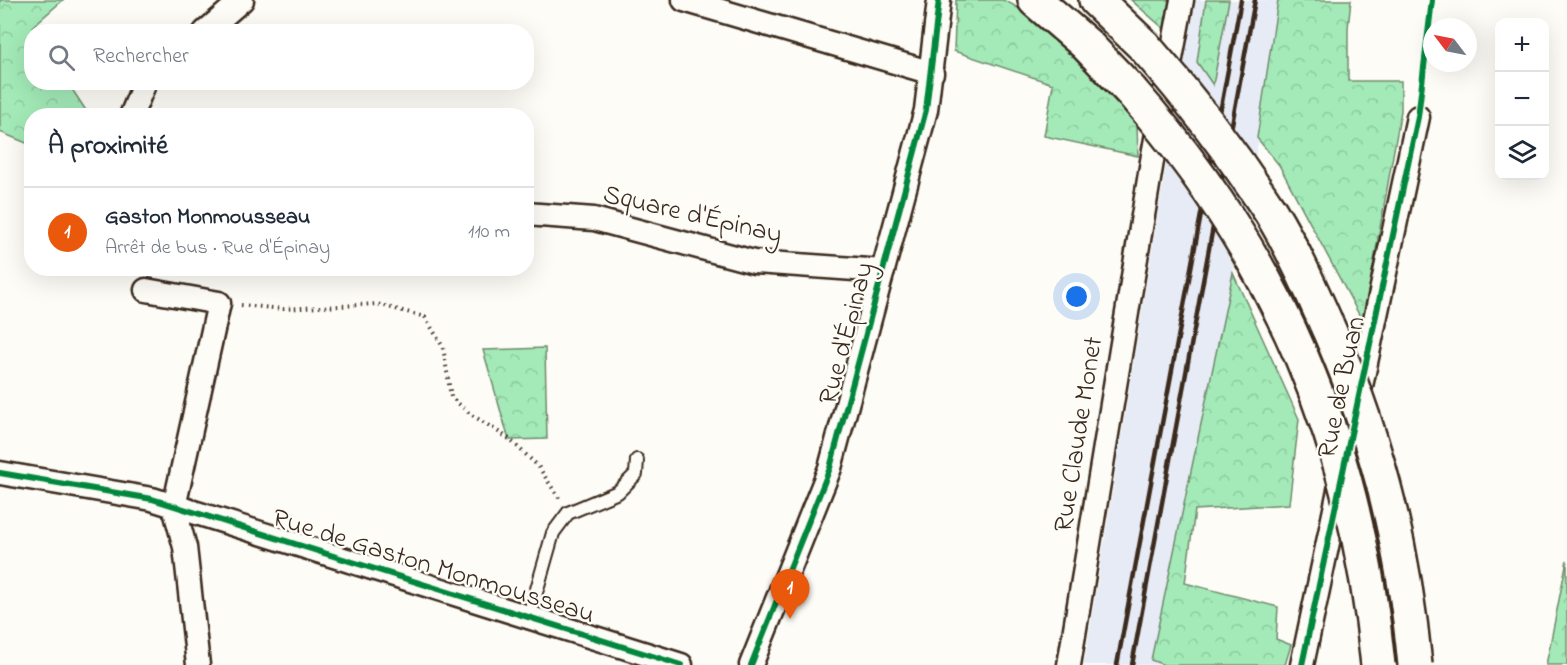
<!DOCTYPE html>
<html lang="fr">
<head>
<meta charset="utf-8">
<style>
	body { margin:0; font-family:"Indie Flower",sans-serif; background:#f6f6f7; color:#1f2937 }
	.controls { position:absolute; right:18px; top:18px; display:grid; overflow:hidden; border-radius:12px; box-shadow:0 6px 24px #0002 }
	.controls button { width:54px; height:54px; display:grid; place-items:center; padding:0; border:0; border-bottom:2px solid #e0e1e3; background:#fff; color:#1f2937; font:30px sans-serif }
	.compass { position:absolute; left:1423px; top:18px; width:54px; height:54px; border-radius:50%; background:#fff; box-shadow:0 6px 24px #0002; rotate:302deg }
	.you { position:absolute; left:1077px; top:297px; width:21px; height:21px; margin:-15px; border:4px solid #fff; border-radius:50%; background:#1a73e8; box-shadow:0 0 0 9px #1a73e833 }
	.badge { display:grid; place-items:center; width:39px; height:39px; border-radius:50%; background:#ea580c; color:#fff; font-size:20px; font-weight:700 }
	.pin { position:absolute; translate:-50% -50px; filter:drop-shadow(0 2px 3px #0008) }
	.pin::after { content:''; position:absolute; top:32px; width:21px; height:18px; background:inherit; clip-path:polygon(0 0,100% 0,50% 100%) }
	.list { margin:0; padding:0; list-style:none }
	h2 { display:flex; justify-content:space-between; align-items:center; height:78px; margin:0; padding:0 24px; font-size:26px }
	h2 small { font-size:20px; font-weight:400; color:#747a83 }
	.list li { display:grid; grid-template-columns:39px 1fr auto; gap:18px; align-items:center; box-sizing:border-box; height:90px; padding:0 24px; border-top:2px solid #e0e1e3 }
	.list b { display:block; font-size:22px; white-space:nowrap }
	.list p { margin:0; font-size:20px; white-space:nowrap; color:#747a83 }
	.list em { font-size:20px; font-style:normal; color:#747a83 }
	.icon { flex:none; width:33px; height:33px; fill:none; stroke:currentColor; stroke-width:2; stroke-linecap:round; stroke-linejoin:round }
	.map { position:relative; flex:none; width:1567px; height:665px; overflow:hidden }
	.search { position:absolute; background:#fff; box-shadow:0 6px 24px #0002; left:24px; top:24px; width:510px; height:66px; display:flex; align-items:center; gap:15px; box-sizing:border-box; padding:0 21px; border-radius:24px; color:#747a83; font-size:22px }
	.panel { position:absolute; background:#fff; box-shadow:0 6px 24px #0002; left:24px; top:108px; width:510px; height:168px; border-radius:24px }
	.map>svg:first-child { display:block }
	.built { fill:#e6ebf6 }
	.forest { fill:url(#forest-crowns); stroke:#6f8a6b; stroke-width:1.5 }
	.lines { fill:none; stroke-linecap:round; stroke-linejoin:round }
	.service-casing { stroke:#3b2a1e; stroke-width:16 }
	.minor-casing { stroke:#3b2a1e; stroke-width:27 }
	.primary-casing { stroke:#3b2a1e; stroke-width:38 }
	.path { stroke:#3b2a1e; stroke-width:4; stroke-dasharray:1.5 4.5; stroke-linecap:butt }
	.service { stroke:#fdfcf7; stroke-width:12 }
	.minor { stroke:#fdfcf7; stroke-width:22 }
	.primary { stroke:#fdfcf7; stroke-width:33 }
	.rail { stroke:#3b2a1e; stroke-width:4.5 }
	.primary-bridge-casing { stroke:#3b2a1e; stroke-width:38; stroke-linecap:butt }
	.primary-bridge { stroke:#fdfcf7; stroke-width:33 }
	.cycleway-casing { stroke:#fdfcf7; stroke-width:10 }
	.cycleway { stroke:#00873e; stroke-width:6 }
	.labels { text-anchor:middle; stroke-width:5; stroke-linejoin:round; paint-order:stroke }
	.street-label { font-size:27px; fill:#3b2a1e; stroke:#fdfcf7 }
</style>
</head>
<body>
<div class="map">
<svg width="1567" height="665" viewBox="0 0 1567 665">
	<defs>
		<pattern id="forest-crowns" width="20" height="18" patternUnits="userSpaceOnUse" patternTransform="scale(1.5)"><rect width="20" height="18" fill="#a3eab8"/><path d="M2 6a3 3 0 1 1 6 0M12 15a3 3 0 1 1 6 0" fill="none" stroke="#8dc99e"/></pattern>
	</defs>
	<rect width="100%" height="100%" fill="#fdfcf7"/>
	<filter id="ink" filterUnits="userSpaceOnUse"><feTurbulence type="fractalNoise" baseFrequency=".0167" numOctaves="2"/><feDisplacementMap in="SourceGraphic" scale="12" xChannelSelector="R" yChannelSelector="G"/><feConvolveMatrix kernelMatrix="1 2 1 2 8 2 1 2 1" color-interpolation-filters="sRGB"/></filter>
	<g filter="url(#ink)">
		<path class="built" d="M 1193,0 L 1285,0 L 1159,665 L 1084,665 Z"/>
		<g class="forest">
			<path d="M 0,0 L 63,0 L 32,27 L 34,31 L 32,32 L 32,82 L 68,83 L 89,115 L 32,116 L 31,145 L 0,132 Z"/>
			<path d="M 956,0 C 970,0 988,0 1002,0 C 1031,7 1114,100 1137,125 L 1138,156 L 1044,136 L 1053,84 L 954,51 Z"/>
			<path d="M 1131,0 L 1175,0 L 1169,33 Z"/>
			<path d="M 1206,0 L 1229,0 L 1213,85 L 1197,62 Z"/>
			<path d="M 1278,0 L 1351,0 L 1348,28 L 1348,81 L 1401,81 L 1401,111 L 1363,322 L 1279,165 L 1257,138 Z"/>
			<path d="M 1233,273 L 1299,419 L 1289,504 L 1195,510 L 1185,583 L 1278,607 L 1276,639 L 1291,645 L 1285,665 L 1164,665 L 1151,660 Z"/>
			<path d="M 545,348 L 547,439 L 509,440 L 483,350 Z"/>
			<path d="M 1567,560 L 1567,665 L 1546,665 Z"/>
		</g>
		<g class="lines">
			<defs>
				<path id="service" d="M 529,617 L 553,533 L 568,513 L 618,492 L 636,474 L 637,460"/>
				<g id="minor">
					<path d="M 684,0 L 932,73"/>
					<path d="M 205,32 L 242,0"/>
					<path d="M 131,116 L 145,82"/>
					<path d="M 526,214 L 594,219 L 754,262 L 883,271"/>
					<path d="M 146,290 L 219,303 L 174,507"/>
					<path d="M 0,473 L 152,499 L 681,665"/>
					<path d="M 174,507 L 185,547 L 198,665"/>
					<path d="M 751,665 L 830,468 L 926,110 L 939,0"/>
					<path d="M 1069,665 L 1153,155 L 1182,0"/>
					<path d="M 1302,665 L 1418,117"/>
				</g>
				<g id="primary">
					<path d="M 1035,0 L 1086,44 L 1131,91"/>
					<path d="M 1096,0 L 1144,46"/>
				</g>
			</defs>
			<use href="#service" class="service-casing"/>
			<use href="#minor" class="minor-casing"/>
			<use href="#primary" class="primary-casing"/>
			<path class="path" d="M 241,305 L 283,309 L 377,304 L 425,317 L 443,347 L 451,397 L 469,413 L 508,438 L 538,466 L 559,498"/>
			<use href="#service" class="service"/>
			<use href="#minor" class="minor"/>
			<use href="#primary" class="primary"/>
			<g class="rail">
				<path d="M 1117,665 L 1241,0"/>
				<path d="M 1132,665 L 1255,0"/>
			</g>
			<defs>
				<g id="primary-bridge">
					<path d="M 1144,46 C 1190,98 1232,153 1270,211 C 1290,243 1306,278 1321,312 C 1374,428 1403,538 1415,665"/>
					<path d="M 1131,91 C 1278,257 1357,444 1378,665"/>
				</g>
			</defs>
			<use href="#primary-bridge" class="primary-bridge-casing"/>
			<use href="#primary-bridge" class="primary-bridge"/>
			<defs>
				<g id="cycleway">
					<path d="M 0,473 L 152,499 L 681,665"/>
					<path d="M 751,665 L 830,468 L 926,110 L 939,0"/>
					<path d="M 1302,665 L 1418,117 L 1432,0"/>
				</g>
			</defs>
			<use href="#cycleway" class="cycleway-casing"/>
			<use href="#cycleway" class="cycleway"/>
		</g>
	</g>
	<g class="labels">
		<g class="street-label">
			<text transform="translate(693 213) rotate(13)" y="9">Square d'Épinay</text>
			<text transform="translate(845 333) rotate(-75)" y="9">Rue d'Épinay</text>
			<text transform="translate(1340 387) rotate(-78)" y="9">Rue de Buan</text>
			<text transform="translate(1077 434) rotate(-81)" y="9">Rue Claude Monet</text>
			<text transform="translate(434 565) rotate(17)" y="9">Rue de Gaston Monmousseau</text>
		</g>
	</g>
</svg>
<div class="controls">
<button>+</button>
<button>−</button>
<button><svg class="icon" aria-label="layers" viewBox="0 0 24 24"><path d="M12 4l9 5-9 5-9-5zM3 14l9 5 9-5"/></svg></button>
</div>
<svg class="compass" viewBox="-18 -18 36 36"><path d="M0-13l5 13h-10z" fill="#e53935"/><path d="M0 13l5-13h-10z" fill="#747a83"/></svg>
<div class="you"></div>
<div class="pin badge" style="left:790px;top:619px">1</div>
<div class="search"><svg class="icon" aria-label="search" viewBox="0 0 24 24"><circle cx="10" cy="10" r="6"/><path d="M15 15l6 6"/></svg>Rechercher</div>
<section class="panel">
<h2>À proximité<small></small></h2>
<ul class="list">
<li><span class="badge">1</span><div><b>Gaston Monmousseau</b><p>Arrêt de bus · Rue d'Épinay</p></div><em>110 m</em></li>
</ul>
</section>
</div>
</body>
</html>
